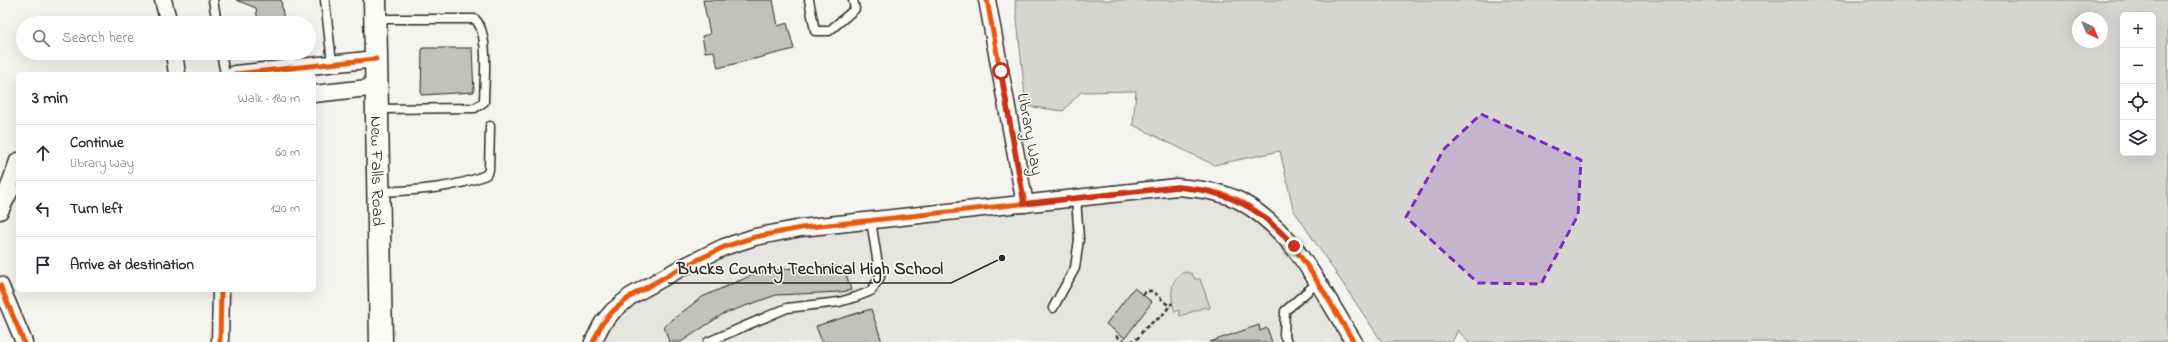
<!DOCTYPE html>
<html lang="en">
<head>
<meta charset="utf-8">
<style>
	body { margin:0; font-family:"Indie Flower",sans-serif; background:#f2f2f3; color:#2b2b33 }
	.controls { position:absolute; right:12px; top:12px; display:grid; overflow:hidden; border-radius:6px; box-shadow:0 4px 16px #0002 }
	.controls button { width:36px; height:36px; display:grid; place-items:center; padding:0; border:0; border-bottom:1px solid #e1e1e2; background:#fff; color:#2b2b33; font:20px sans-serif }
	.compass { position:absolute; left:2072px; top:12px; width:36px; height:36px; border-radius:50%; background:#fff; box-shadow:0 4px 16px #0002; rotate:136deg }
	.stop { position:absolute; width:12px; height:12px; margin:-9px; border:3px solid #c8321e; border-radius:50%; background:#fff }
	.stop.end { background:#c8321e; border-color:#fff; box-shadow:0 1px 4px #0008 }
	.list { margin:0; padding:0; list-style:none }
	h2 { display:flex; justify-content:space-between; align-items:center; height:52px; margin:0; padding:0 16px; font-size:17px }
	h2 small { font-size:13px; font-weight:400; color:#7c7c81 }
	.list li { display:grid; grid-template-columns:26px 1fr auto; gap:12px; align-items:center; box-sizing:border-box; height:56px; padding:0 16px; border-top:1px solid #e1e1e2 }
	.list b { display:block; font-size:15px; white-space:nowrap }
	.list p { margin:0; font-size:13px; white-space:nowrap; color:#7c7c81 }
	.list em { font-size:13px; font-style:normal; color:#7c7c81 }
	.icon { flex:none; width:22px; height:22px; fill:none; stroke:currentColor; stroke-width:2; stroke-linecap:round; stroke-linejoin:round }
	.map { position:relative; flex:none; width:2168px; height:342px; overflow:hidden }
	.search { position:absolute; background:#fff; box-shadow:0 4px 16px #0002; left:16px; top:16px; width:300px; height:44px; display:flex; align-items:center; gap:10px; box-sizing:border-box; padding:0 14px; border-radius:22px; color:#7c7c81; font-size:15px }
	.panel { position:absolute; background:#fff; box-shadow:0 4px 16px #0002; left:16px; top:72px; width:300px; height:220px; border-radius:6px }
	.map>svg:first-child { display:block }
	.built { fill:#e6e5e0 }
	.green { fill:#d7d6d2; stroke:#81807e; fill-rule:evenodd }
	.building { fill:#c2c1be; stroke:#2b2b2b }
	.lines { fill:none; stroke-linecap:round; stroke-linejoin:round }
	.service-casing { stroke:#2b2b2b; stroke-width:11 }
	.minor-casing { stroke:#2b2b2b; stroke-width:19 }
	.secondary-casing { stroke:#2b2b2b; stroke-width:25 }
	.path { stroke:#2b2b2b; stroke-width:2.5; stroke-dasharray:4 3; stroke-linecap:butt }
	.service { stroke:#fdfcf7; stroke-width:8 }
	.minor { stroke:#fdfcf7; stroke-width:16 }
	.secondary { stroke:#fdfcf7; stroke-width:22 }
	.cycleway-casing { stroke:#fdfcf7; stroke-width:8 }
	.cycleway { stroke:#e8590c; stroke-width:5 }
	.route { stroke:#c8321e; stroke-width:5 }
	.marked { fill:#7b2cbf; fill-opacity:0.2; stroke:#7b2cbf; stroke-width:3; stroke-dasharray:8 5; stroke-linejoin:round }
	.labels { text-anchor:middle; stroke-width:3; stroke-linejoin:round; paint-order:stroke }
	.street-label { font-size:17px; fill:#2b2b2b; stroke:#fdfcf7 }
	.leader { fill:none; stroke:#2b2b2b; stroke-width:1.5 }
	.callout-dot { fill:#2b2b2b; stroke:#fdfcf7; stroke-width:1.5 }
	.callout-label { font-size:18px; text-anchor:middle; font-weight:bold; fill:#2b2b2b; stroke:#fdfcf7; stroke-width:3; stroke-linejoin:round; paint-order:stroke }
</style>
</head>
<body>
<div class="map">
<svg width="2168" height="342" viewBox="0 0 2168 342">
	<rect width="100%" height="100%" fill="#f5f4ef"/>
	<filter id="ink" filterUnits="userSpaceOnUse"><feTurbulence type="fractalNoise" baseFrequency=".025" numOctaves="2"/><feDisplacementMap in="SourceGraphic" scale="8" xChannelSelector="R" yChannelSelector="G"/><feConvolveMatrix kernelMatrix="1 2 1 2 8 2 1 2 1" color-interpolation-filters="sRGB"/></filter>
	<g filter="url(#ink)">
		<path class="built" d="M 1201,189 L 1271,222 L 1354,342 L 593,342 L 613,311 L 755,237 Z"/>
		<g class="green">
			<path d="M 1015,0 L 2168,0 L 2168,342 L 1468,342 L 1458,330 L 1452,342 L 1382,342 L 1293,209 L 1280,151 L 1214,165 L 1133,125 L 1136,91 L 1081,92 L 1063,111 L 1026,106 ZM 2123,15 L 2153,15 L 2153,153 L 2123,153 ZM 2078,18 L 2102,18 L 2102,42 L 2078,42 Z"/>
			<path d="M 1186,272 L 1192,274 L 1195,279 L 1200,279 L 1210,307 L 1209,309 L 1205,307 L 1180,316 L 1179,310 L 1175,312 C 1170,298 1169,276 1186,272 Z"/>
		</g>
		<g class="building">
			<path d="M 236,0 L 281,0 L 284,21 L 258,23 L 256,8 Z"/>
			<path d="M 703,0 L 773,0 L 778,26 L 787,23 L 794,49 L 718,68 L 714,51 L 705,52 L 702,36 L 710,34 Z"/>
			<path d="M 422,48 L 472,48 L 474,92 L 421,95 Z"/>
			<path d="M 806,266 L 844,267 L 851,290 L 841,292 L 776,295 L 723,314 L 681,342 L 669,342 L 664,326 L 702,297 L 757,273 Z"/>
			<path d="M 1134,288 L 1152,302 L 1125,338 L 1106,324 Z"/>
			<path d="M 871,309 L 882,342 L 822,342 L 816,326 Z"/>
			<path d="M 1259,325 L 1260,331 L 1267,328 L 1272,342 L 1210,342 Z"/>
		</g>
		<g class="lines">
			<defs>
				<g id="service">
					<path d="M 213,0 L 217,23"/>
					<path d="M 325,0 L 332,63"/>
					<path d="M 809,0 L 815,31 L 829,31 L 855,9 L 853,0"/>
					<path d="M 376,19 L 475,19 C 490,34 484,81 484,102 L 475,108 L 379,109"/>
					<path d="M 221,53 L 225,74"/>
					<path d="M 380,192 C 415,190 452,189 486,175 L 489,170 L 490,126"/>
					<path d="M 1053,308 L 1075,268 L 1079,239 L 1076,198"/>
					<path d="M 708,342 L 787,308 L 839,302 L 856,297 L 871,291 L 880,277 L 871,221"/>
					<path d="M 1287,342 L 1284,335 L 1285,311 L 1317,283"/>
				</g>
				<g id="minor">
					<path d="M 163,0 L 169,23"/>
					<path d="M 987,0 L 1025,204"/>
					<path d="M 174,53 L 177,74"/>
					<path d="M 235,74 L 376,59"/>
					<path d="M 314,94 L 377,87"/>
					<path d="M 5,198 L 18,161"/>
					<path d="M 0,211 L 11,189"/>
					<path d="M 0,285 L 24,342"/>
					<path d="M 220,342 L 221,290"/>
					<path d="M 593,342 L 602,324 L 613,311 L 631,296 L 679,269 L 724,247 L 755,237 L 801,228 L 1177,187 C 1198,189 1221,191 1240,201 C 1296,232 1321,290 1354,342"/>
				</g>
				<g id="secondary">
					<path id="s1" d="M 375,0 L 381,342"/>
				</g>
			</defs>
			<use href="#service" class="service-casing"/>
			<use href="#minor" class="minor-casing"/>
			<use href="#secondary" class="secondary-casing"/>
			<g class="path">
				<path d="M 1143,295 L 1146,291 L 1153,291 L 1170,307"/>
				<path d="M 1116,336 L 1126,342"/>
				<path d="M 1130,342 L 1138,338 L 1144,329 L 1154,321 L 1161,317 L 1172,303"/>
			</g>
			<use href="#service" class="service"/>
			<use href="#minor" class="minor"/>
			<use href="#secondary" class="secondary"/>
			<defs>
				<g id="cycleway">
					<path d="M 987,0 L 1025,204"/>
					<path d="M 235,74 L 376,59"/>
					<path d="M 0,285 L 24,342"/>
					<path d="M 220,342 L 221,290"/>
					<path d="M 593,342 L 602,324 L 613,311 L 631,296 L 679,269 L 724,247 L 755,237 L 801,228 L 1177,187 C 1198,189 1221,191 1240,201 C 1296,232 1321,290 1354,342"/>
				</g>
			</defs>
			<use href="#cycleway" class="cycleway-casing"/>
			<use href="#cycleway" class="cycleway"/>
		</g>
	</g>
	<g class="lines" filter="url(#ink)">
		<path class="route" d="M 1001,71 L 1024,204 L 1177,187 C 1227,191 1262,208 1294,246"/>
	</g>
	<path class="marked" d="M 1481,114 L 1581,160 L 1578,215 L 1541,284 L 1478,283 L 1406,217 L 1444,149 Z"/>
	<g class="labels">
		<g class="street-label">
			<text transform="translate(1031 134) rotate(80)" y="6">Library Way</text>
			<text dy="6" stroke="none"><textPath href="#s1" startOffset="171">New Falls Road</textPath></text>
		</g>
	</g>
	<path class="leader" d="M1002 258L951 283H668"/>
	<circle class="callout-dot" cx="1002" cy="258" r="4"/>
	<g class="callout-label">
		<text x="810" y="274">Bucks County Technical High School</text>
	</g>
</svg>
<div class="controls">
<button>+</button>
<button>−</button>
<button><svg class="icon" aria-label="locate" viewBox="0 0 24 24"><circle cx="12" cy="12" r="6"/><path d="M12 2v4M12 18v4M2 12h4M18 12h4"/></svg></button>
<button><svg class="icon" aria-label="layers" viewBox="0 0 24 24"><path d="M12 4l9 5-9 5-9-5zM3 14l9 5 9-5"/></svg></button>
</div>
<svg class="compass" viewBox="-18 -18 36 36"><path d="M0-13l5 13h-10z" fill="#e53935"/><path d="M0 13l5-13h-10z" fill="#7c7c81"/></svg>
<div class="stop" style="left:1001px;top:71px"></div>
<div class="stop end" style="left:1294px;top:246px"></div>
<div class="search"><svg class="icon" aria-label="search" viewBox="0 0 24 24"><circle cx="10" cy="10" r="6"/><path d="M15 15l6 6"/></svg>Search here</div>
<section class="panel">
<h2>3 min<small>Walk · 180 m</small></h2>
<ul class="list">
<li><svg class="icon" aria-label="ahead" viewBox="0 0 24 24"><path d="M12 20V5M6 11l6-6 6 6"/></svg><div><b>Continue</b><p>Library Way</p></div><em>60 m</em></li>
<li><svg class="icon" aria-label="left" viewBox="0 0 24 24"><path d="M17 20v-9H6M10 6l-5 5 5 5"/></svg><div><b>Turn left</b></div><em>120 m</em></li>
<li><svg class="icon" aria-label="arrive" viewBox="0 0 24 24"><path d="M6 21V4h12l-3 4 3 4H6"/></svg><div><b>Arrive at destination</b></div></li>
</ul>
</section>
</div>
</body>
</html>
